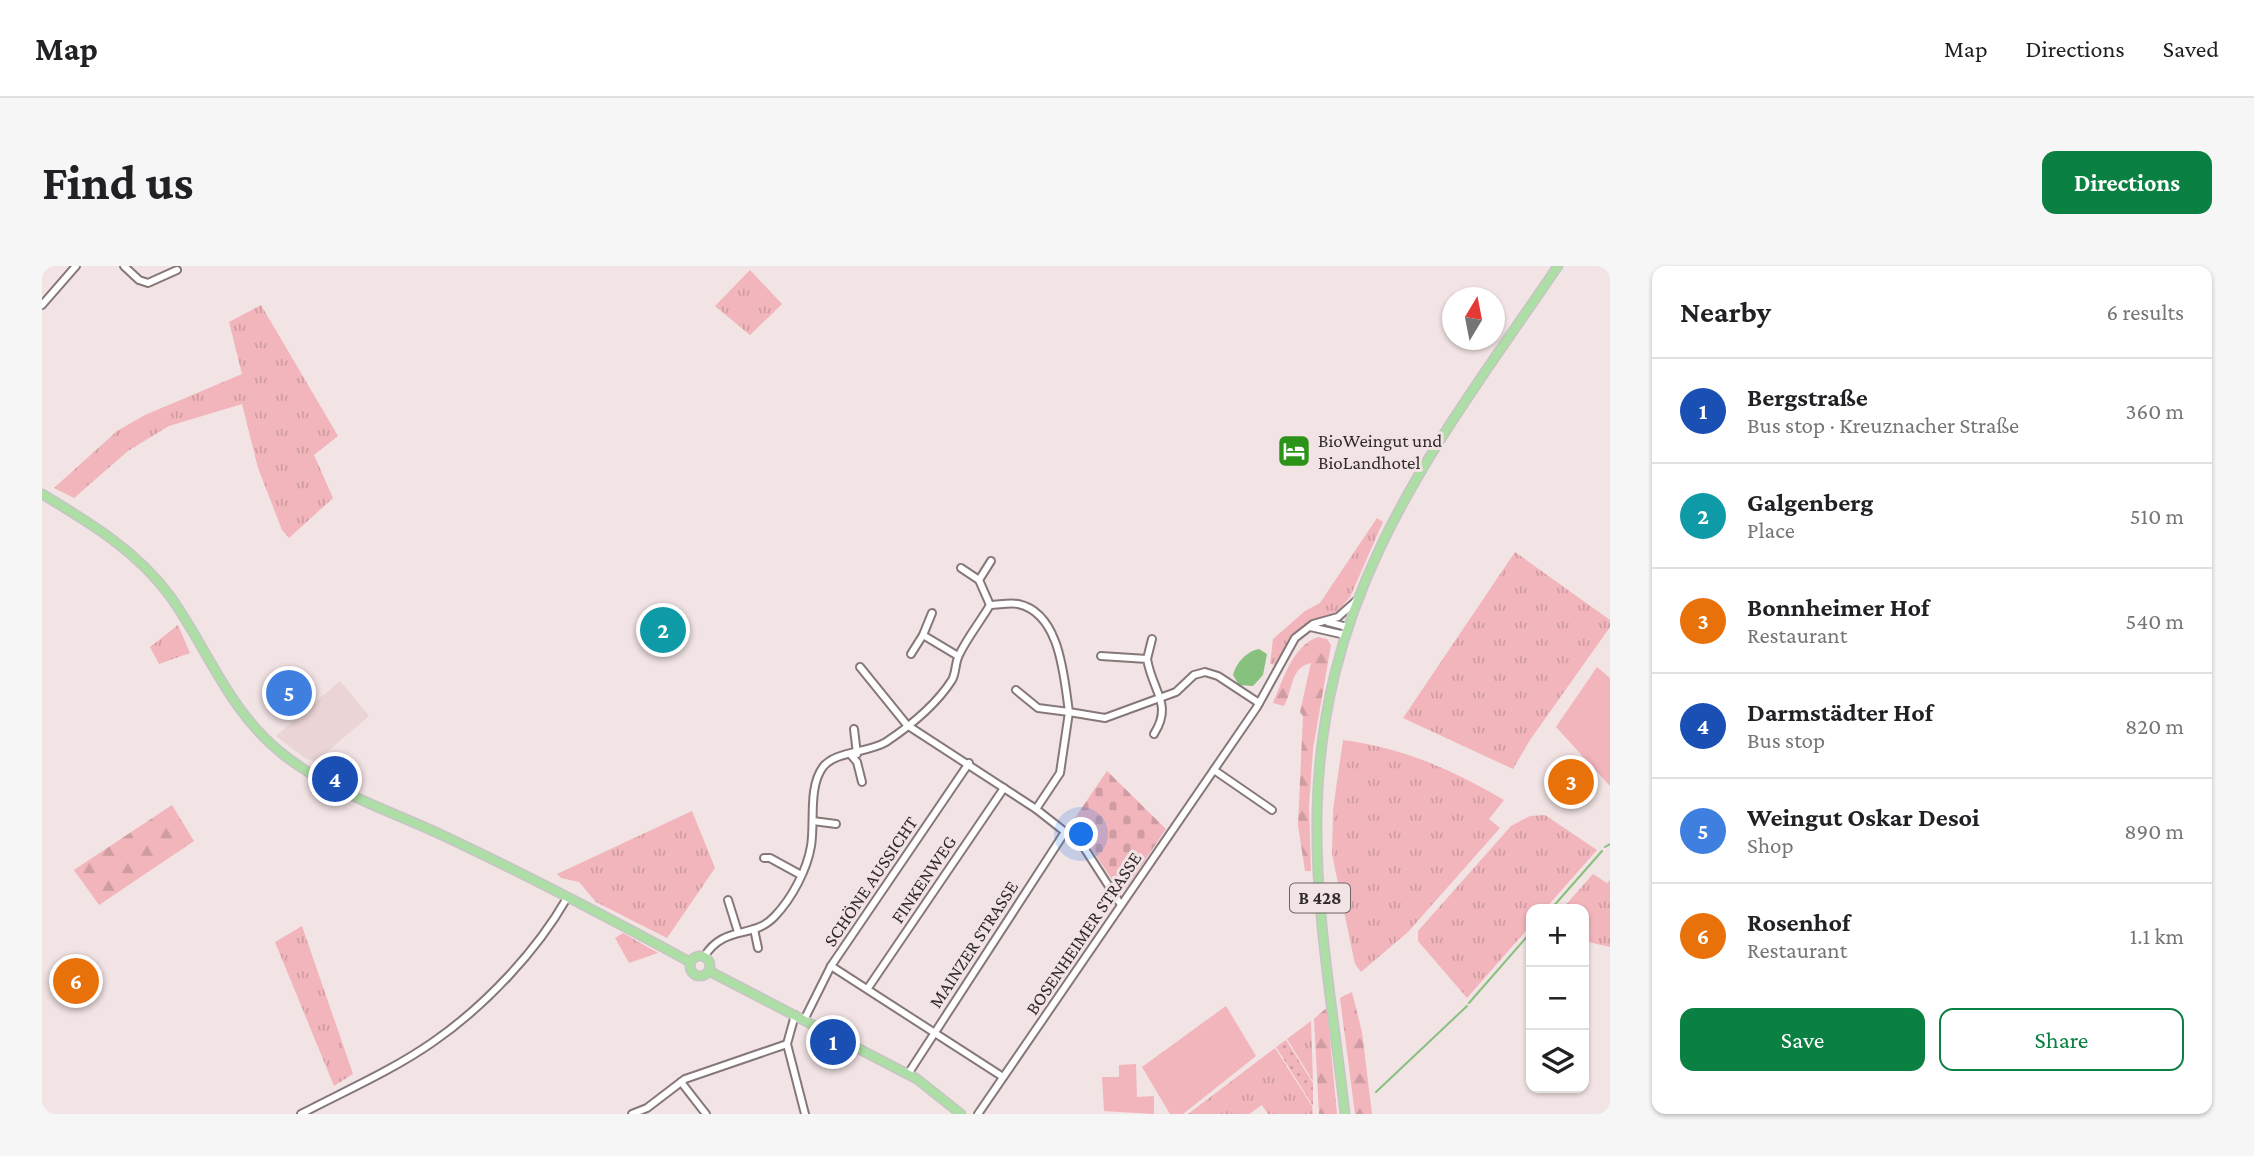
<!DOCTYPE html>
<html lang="en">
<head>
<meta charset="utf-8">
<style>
	body { margin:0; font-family:"Crimson Pro",serif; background:#f6f6f6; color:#202124 }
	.controls { position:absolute; right:21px; bottom:21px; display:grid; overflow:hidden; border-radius:14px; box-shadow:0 2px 5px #0004 }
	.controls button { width:63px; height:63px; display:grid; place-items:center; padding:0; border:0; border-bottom:2px solid #e0e0e0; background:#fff; color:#202124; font:35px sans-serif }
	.compass { position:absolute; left:1400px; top:21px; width:63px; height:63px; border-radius:50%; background:#fff; box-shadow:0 2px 5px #0004; rotate:10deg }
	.you { position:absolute; left:1040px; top:569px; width:24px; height:24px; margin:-18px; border:5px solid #fff; border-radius:50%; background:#1a73e8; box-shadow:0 0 0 10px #1a73e833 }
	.badge { display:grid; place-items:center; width:46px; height:46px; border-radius:50%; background:#0b8043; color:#fff; font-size:23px; font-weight:700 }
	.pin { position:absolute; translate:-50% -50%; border:4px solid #fff; box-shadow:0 2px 7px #0006 }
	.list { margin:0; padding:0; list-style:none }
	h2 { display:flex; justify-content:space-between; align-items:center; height:91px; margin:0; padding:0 28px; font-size:30px }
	h2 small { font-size:23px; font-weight:400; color:#757577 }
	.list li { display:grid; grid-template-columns:46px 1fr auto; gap:21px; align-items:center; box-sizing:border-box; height:105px; padding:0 28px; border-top:2px solid #e0e0e0 }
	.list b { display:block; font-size:26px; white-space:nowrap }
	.list p { margin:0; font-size:23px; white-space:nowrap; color:#757577 }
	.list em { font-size:23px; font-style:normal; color:#757577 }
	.actions { display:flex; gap:14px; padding:21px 28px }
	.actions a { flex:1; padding:16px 0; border:2px solid #0b8043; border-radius:14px; text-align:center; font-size:24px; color:#0b8043 }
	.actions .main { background:#0b8043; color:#fff }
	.icon { flex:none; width:38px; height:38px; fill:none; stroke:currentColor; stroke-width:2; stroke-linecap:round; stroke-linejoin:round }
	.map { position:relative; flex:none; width:1568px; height:848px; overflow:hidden; border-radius:14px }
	header { display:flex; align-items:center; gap:42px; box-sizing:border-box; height:98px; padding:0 35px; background:#fff; border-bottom:2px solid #e0e0e0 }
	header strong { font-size:33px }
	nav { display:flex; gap:38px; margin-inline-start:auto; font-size:24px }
	.intro { display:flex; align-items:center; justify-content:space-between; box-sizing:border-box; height:168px; padding:0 42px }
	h1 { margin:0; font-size:49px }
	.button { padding:18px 32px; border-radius:14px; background:#0b8043; color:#fff; font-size:24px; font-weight:700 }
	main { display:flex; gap:42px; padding:0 42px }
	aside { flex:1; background:#fff; border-radius:14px; box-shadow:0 2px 5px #0004 }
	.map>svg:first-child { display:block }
	.built { fill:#ebd4d6 }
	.grass { fill:url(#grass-tufts) }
	.forest { fill:url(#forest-firs) }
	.cemetery { fill:url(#cemetery-stones) }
	.park { fill:#f1b5bb }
	.garden { fill:url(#garden-dots) }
	.water { fill:#87c17e }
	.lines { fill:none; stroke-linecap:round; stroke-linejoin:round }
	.stream { stroke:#87c17e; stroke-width:2 }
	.minor-casing { stroke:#867879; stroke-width:10 }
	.major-casing { stroke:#c6c4c4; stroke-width:11 }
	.minor { stroke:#fff; stroke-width:6 }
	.major { stroke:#addea6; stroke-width:8 }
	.labels { text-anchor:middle; stroke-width:6; stroke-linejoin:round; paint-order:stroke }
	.shield { fill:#f2e3e4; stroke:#6c6363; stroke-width:2 }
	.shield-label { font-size:18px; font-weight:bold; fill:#322c2c }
	.poi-label { font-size:19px; fill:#322c2c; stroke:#f2e3e4; text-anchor:start }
	.street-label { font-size:19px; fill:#322c2c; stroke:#f2e3e4 }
</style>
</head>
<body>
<header>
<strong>Map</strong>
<nav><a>Map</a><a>Directions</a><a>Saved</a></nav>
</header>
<div class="intro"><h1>Find us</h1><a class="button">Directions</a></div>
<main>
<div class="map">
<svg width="1568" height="848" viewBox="0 0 1568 848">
	<defs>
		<pattern id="grass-tufts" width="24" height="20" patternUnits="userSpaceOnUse" patternTransform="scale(1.75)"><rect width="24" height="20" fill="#f1b5bb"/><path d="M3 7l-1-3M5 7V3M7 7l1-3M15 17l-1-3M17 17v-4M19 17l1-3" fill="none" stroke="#cf9ca1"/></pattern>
		<pattern id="forest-firs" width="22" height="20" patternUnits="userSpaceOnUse" patternTransform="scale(1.75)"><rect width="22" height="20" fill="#f1b5bb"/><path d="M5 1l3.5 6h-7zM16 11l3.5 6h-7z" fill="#cf9ca1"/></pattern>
		<pattern id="cemetery-stones" width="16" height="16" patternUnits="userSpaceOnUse" patternTransform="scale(1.75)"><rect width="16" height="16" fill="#f1b5bb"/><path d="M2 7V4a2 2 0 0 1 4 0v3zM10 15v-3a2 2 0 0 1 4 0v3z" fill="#cf9ca1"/></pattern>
		<pattern id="garden-dots" width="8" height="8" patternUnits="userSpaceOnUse" patternTransform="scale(1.75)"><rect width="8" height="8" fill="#f1b5bb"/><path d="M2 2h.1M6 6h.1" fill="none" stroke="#cf9ca1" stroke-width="1.8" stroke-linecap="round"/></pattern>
	</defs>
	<rect width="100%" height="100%" fill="#f2e3e4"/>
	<path class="built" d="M 298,415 L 327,450 L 273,496 L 263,492 L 234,470 Z"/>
	<g class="grass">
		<path d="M 708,4 L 740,38 L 708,69 L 673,40 Z"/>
		<path d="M 219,39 L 296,170 L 272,189 L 291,232 L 247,272 L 240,264 L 216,202 L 200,138 L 127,160 L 86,185 L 32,232 L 12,222 L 75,165 L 103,149 L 200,108 L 187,56 Z"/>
		<path d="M 1335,252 L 1341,256 L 1308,331 L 1296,345 L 1253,366 L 1234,399 L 1228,398 L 1231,373 L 1263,345 L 1278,337 Z"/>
		<path d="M 1473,286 L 1568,354 L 1568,361 L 1488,474 L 1471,503 L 1361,452 Z"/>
		<path d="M 136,359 L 148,387 L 117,398 L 108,381 Z"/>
		<path d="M 1301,474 C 1361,482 1409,503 1462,534 L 1447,553 L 1458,562 L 1366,666 L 1319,706 L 1313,698 L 1290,588 L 1291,544 Z"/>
		<path d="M 650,545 L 673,602 L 625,672 L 554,636 L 537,616 L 519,612 L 515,608 Z"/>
		<path d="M 1503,549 L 1555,584 L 1503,643 L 1489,643 L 1489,659 L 1425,732 L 1376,675 L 1376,665 L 1469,560 L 1488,550 Z"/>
		<path d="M 1551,608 L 1565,617 L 1568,614 L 1568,681 L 1542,675 L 1542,643 L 1520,643 Z"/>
		<path d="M 260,660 L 311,808 L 292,820 L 233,676 Z"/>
		<path d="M 581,667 L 616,687 L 587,697 L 573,672 Z"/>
		<path d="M 1269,755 L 1271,815 L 1245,773 Z"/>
		<path d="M 1233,782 L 1270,840 L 1271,848 L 1226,848 L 1220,839 L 1207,848 L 1146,848 Z"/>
	</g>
	<g class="forest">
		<path d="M 1276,371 L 1285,373 L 1289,379 L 1271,483 L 1267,540 L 1269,605 L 1263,605 L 1256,559 L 1261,450 L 1258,446 L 1269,397 C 1248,401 1251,425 1242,440 L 1231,437 C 1241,414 1250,380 1276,371 Z"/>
		<path d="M 130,539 L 152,575 L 57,639 L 32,604 Z"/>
		<path d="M 1310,726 L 1320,766 L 1330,848 L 1313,848 L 1298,732 Z"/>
		<path d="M 1283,743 L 1285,743 L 1295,848 L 1277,848 L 1272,753 Z"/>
	</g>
	<path class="cemetery" d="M 1065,505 L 1124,563 L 1084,622 L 1078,625 L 1044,575 L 1026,562 Z"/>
	<g class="park">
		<path d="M 1555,401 L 1568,412 L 1568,520 L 1514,461 Z"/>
		<path d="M 1184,740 L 1214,790 L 1141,848 L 1128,848 L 1100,801 Z"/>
		<path d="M 1094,798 L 1095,831 L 1112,830 L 1112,848 L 1062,845 L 1060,811 L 1077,811 L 1077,799 Z"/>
	</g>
	<path class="garden" d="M 1244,774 L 1271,817 L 1271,840 L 1234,781 Z"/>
	<path class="water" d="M 1217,383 L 1225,388 L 1221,409 L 1211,420 L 1197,419 L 1191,409 C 1194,397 1205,385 1217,383 Z"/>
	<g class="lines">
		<g class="stream">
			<path d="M 1563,581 L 1568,578"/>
			<path d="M 1509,643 L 1560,585"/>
			<path d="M 1427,737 L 1489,666"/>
			<path d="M 1334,826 L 1425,740"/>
		</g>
		<defs>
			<g id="minor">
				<path d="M 82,0 L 97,14 L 106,17 L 135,4"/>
				<path d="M 0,39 L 34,0"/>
				<path d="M 919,302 L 937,314"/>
				<path d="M 948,339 L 937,314 L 949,295"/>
				<path d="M 890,347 L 881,369 L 916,390"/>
				<path d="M 1286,356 L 1305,361"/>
				<path d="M 1268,361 L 1303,369"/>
				<path d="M 869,388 L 881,369"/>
				<path d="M 1059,390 L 1105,393 C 1111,427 1131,438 1112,468"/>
				<path d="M 1105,393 L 1110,373"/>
				<path d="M 818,401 L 865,459 L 994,543 L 1041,580 L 1079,639"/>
				<path d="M 974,424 L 996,442 L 1027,446 L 1018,507 L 994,543"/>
				<path d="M 812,463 L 815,488"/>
				<path d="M 809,489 L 815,496 L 820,516"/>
				<path d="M 1172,504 L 1230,544"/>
				<path d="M 771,555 L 794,558"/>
				<path d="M 722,592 L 728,592 L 759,609"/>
				<path d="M 686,634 L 696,666"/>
				<path d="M 712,663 L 716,682"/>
				<path d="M 662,691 C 682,658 711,674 733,650 C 750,632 765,604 769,580 C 773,556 766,521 781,501 C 793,485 826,487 844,476 C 868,460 894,439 910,414 C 914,407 913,397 917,389 C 925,372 938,356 948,339 C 956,339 968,336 976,338 C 1019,347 1022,413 1027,446 L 1063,452 L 1134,426 L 1152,409 L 1163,406 L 1176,410 L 1217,437"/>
				<path d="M 789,700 L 961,811"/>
				<path d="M 826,722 L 962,522"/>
				<path d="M 753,749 L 745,778 L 763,848"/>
				<path d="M 762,754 L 789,700 L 927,497"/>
				<path d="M 866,808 L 1023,566"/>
				<path d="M 639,816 L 664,848"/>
				<path d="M 259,848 C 303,825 351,804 391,776 C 443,740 494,686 525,632"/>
				<path d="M 590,848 L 605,842 L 643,813 L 745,778"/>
				<path d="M 936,848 L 1215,441 L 1253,372 L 1271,358 L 1296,351 L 1314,335"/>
			</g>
			<g id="major">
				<path d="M 0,228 C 48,257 94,284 128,330 C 165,382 186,443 237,485 C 285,525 347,544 402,570 C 485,609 567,652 648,696"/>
				<circle cx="658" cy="700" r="10"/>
				<path d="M 667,705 L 875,813 L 919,848"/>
				<path d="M 1303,848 C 1292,749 1273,648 1275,548 C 1279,319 1394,179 1516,0"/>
			</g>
		</defs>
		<use href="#minor" class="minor-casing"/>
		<use href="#major" class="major-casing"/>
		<use href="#minor" class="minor"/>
		<use href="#major" class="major"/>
	</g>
	<defs>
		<symbol id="hotel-square" viewBox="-11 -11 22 22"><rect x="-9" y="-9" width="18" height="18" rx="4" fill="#2a9318" stroke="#f2e3e4"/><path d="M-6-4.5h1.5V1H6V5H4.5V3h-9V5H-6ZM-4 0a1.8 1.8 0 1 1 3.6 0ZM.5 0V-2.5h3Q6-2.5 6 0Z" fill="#fff"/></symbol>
	</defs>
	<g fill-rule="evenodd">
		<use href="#hotel-square" x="1233" y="166" width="38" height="38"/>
	</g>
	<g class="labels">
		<rect class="shield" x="1248" y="617.5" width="60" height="29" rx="5"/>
		<g class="shield-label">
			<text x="1278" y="638">B 428</text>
		</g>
		<g class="poi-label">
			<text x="1276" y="181">BioWeingut und<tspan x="1276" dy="22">BioLandhotel</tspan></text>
		</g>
		<g class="street-label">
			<text transform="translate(881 613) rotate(-56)" y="7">FINKENWEG</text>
			<text transform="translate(828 615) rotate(-56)" y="7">SCHÖNE AUSSICHT</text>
			<text transform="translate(1041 667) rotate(-56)" y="7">BOSENHEIMER STRASSE</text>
			<text transform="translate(931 678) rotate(-57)" y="7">MAINZER STRASSE</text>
		</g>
	</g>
</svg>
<div class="controls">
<button>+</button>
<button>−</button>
<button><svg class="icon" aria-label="layers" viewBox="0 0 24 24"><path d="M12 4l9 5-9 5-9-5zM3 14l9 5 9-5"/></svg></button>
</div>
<svg class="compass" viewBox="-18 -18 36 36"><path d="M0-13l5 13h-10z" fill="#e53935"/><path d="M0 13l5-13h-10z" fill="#757577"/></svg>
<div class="you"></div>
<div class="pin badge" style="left:791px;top:776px;background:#1a4fb4">1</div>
<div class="pin badge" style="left:621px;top:364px;background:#0f9aa8">2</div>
<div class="pin badge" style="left:1529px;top:516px;background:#e8710a">3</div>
<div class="pin badge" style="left:293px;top:513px;background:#1a4fb4">4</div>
<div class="pin badge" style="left:247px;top:427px;background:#3f7fe0">5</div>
<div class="pin badge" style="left:34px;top:715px;background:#e8710a">6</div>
</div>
<aside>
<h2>Nearby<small>6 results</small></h2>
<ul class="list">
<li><span class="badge" style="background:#1a4fb4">1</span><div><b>Bergstraße</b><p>Bus stop · Kreuznacher Straße</p></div><em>360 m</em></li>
<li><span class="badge" style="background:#0f9aa8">2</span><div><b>Galgenberg</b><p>Place</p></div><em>510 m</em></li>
<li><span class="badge" style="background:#e8710a">3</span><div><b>Bonnheimer Hof</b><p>Restaurant</p></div><em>540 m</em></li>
<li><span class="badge" style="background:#1a4fb4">4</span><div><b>Darmstädter Hof</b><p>Bus stop</p></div><em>820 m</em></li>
<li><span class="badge" style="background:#3f7fe0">5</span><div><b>Weingut Oskar Desoi</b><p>Shop</p></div><em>890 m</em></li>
<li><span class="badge" style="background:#e8710a">6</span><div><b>Rosenhof</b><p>Restaurant</p></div><em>1.1 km</em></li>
</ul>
<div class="actions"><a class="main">Save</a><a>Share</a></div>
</aside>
</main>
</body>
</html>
